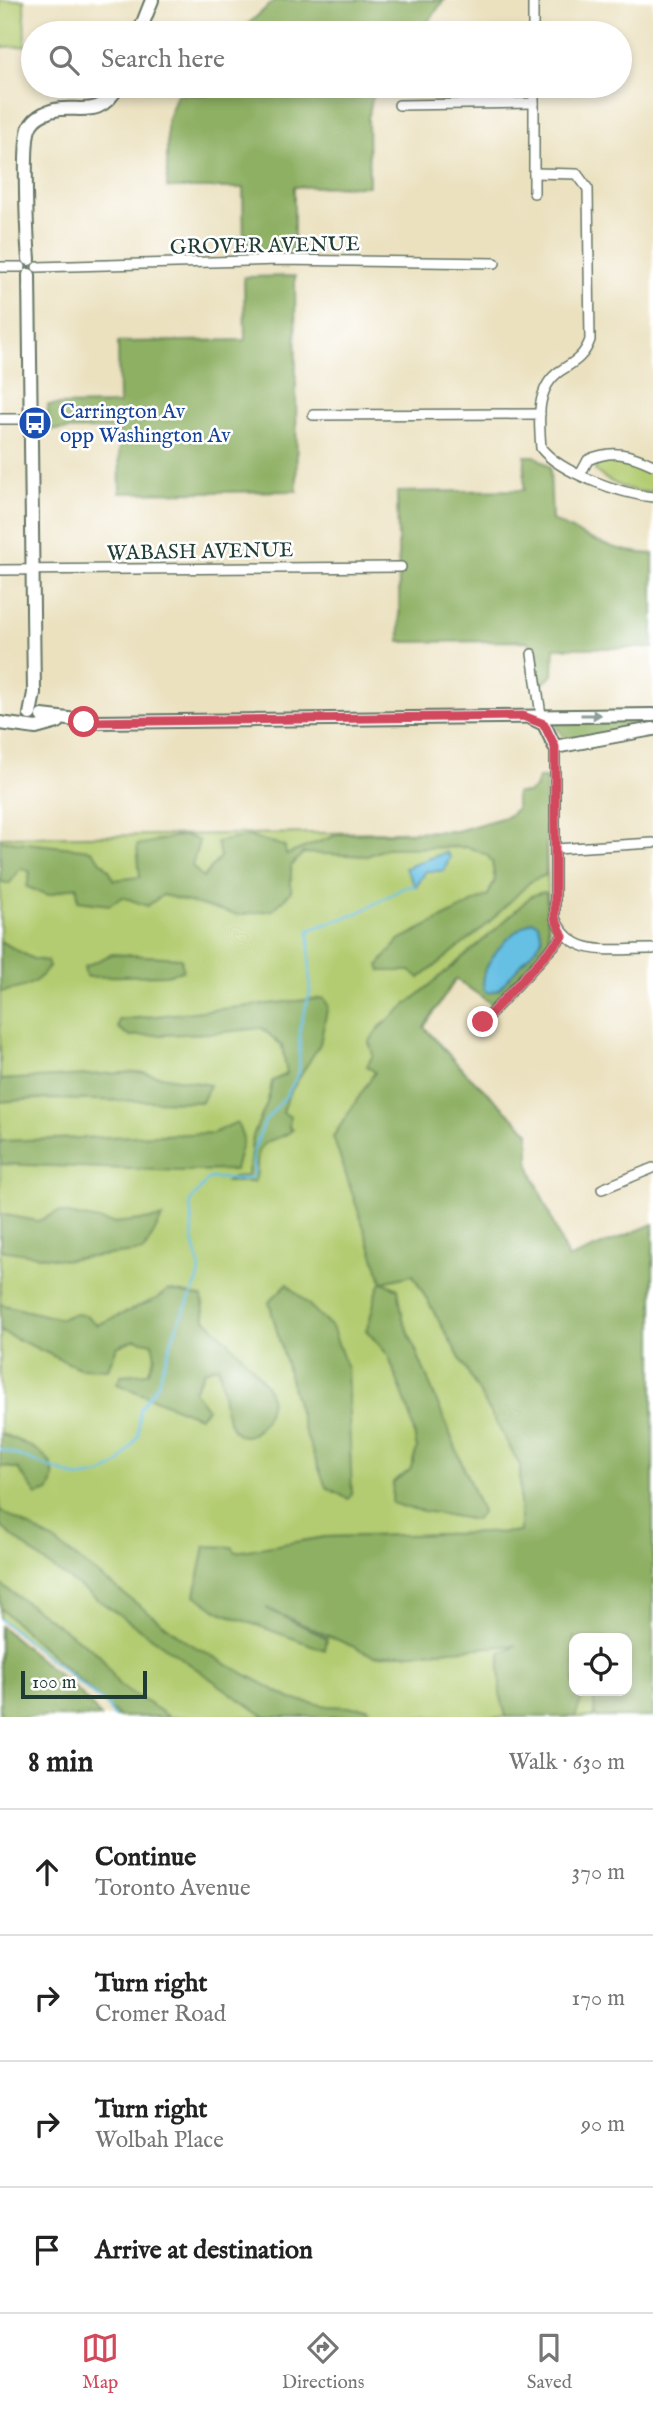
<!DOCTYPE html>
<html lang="en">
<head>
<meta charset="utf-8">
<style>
	body { margin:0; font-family:"IM FELL English",serif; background:#f2f2f2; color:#222 }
	.controls { position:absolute; right:21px; bottom:21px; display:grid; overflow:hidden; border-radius:14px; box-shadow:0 4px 10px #0003 }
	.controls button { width:63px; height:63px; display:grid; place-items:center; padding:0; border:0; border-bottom:2px solid #e0e0e0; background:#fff; color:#222; font:35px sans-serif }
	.scale { position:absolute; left:21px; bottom:18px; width:126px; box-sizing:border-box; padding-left:7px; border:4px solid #1f3d34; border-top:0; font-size:19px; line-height:24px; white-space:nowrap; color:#1f3d34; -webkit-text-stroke:5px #fff; paint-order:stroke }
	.stop { position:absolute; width:21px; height:21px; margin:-16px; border:5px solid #d1495b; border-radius:50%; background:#fff }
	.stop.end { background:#d1495b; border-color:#fff; box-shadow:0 2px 7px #0008 }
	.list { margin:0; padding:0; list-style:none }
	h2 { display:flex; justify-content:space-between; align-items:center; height:91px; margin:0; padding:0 28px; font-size:30px }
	h2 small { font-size:23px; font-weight:400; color:#767676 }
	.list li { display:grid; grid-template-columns:46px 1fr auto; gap:21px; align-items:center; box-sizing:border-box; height:126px; padding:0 28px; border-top:2px solid #e0e0e0 }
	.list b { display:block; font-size:26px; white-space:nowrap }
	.list p { margin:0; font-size:23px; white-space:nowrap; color:#767676 }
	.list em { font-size:23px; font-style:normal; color:#767676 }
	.icon { flex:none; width:38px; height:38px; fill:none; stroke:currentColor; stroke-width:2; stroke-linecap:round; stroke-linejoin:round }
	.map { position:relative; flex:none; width:653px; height:1717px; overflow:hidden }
	.search { position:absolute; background:#fff; box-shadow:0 4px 10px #0003; left:21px; right:21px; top:21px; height:77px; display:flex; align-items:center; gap:18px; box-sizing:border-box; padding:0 24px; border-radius:38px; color:#767676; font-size:26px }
	.sheet { height:595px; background:#fff }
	nav { display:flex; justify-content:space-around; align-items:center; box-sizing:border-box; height:98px; border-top:2px solid #e0e0e0; background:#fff; font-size:19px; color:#767676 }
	nav a { display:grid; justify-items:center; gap:4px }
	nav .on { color:#d1495b }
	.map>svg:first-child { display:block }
	.green { fill:#b3cc71; stroke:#698452; stroke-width:2 }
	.forest { fill:#8eb063; stroke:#56764c; stroke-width:2; fill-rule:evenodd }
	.water { fill:#66c0e4; stroke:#427e8c; stroke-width:2 }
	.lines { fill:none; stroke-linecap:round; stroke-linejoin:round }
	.stream { stroke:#66c0e4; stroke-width:2.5 }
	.street-casing { stroke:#667665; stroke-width:12 }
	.secondary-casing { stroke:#667665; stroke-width:16 }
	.street { stroke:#fff; stroke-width:9 }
	.secondary { stroke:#fff; stroke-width:12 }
	.oneway { fill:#8f9e9a }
	.route { stroke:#d1495b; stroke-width:9 }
	.labels { text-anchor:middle; stroke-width:5; stroke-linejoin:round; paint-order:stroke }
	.street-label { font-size:21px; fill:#1f3d34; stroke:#fff }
	.transit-label { font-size:21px; fill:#164399; stroke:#fff; text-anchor:start }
</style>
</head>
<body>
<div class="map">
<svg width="653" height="1717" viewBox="0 0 653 1717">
	<rect width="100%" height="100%" fill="#fff"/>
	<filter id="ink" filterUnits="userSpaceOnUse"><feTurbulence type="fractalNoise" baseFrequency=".0143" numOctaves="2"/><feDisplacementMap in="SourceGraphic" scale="14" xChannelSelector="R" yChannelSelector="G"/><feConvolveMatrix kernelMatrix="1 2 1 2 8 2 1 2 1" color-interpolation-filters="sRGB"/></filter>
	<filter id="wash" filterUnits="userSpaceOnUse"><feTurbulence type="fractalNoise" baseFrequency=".00686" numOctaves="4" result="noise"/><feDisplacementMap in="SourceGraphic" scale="28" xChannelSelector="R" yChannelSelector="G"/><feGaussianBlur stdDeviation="1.57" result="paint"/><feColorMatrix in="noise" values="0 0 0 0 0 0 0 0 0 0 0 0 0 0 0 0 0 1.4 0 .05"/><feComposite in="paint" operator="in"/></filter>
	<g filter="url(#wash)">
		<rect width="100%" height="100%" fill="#ebe1bf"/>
		<g class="green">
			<path d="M 0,0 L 24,0 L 25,46 L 2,47 L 0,50 Z"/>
			<path d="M 603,458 L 645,466 L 653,473 L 653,491 C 634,495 610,483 595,471 L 597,462 Z"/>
			<path d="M 546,830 L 549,940 L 492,1004 L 456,979 L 424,1027 L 382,1281 L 414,1274 L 520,1465 L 520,1533 L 325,1537 L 236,1553 L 374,1656 L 518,1644 L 574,1691 L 626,1691 L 615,1717 L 114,1717 L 108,1706 L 0,1619 L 0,837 Z"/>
		</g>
		<g class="forest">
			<path d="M 275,0 L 444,0 L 426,25 L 404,33 L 238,33 Z"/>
			<path d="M 210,86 L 375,86 L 368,118 L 369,186 L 294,187 L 294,251 L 244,251 L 243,188 L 167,188 L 167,121 L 177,94 L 207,95 Z"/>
			<path d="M 295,276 L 297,491 L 120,493 L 119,429 L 47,430 L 48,405 L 119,404 L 118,342 L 245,340 L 244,277 Z"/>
			<path d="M 525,456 L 535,456 L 550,467 L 552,520 C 585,537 615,553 653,554 L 653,648 L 554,648 L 553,675 L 540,686 L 536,650 L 527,641 L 400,642 L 397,492 L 524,490 Z"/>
			<path d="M 653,718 L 653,726 L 566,740 L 553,722 Z"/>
			<path d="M 538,778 L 546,778 L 546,875 L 531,881 L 483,928 L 420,978 L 410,971 L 381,971 L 379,965 L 399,940 L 488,895 L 495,880 L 492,862 L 487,855 L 468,847 L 387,848 L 367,856 L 303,853 L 291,866 L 291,892 L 273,910 L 238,915 L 163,895 L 147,906 L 123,897 L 109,905 L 78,901 L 77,886 L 48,895 L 27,887 L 30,872 L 21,868 L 9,884 L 0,881 L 0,840 L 91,850 L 110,871 L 113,880 L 140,877 L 137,845 L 185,835 L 199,841 L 192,866 L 203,878 L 220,857 L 217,842 L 249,836 C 261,842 273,840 285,847 L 286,855 L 339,834 L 457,831 L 508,816 L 516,809 L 516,793 L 528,793 L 535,788 Z"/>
			<path d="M 543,892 L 546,893 L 549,940 L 497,1000 L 492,1004 L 456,979 L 424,1027 L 460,1067 L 529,1132 L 529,1165 L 568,1259 L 653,1224 L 653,1717 L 595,1717 L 593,1691 L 627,1691 L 627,1638 L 574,1638 L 574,1691 L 585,1691 L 575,1717 L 506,1717 L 500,1693 L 500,1653 L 516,1645 L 374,1656 L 266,1608 L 327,1638 L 325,1650 L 220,1612 L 195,1595 L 205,1546 L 232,1547 L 236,1552 L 325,1537 L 520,1532 L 520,1465 L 413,1275 L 383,1282 L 398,1289 L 403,1319 L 482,1512 L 475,1520 L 407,1508 L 392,1503 L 393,1482 L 410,1470 L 417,1449 L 411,1417 L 388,1355 L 366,1330 C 374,1313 372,1297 382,1281 L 333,1137 L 375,1072 L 367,1066 L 373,1055 L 369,1042 L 380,1027 L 493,932 L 531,896 ZM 532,921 L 542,940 L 498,990 L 483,977 L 485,969 L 517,931 Z"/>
			<path d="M 0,941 L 33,959 L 47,961 L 49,967 C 36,986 22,988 0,992 Z"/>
			<path d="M 112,954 L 181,958 L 183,971 L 166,975 L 86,977 L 84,967 Z"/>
			<path d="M 323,998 L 328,1005 L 320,1044 L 288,1096 L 283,1113 L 290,1116 L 289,1128 L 293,1129 C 284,1140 269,1136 260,1149 C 254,1160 260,1172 254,1182 L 227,1182 L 233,1177 L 246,1176 C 253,1162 249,1147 254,1133 C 262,1113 269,1104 272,1081 L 287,1074 L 282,1046 L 262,1028 L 214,1033 L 130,1036 L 118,1028 L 119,1020 Z"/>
			<path d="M 139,1072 L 210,1085 L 202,1102 L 36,1099 L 0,1102 L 0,1080 Z"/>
			<path d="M 237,1122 L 243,1139 L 235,1170 L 183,1171 L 0,1164 L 0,1141 L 213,1133 Z"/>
			<path d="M 58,1212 L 113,1223 L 162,1218 L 144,1251 L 65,1260 L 0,1250 L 0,1214 L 38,1221 Z"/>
			<path d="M 287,1284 L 332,1327 L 347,1368 L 352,1494 L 348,1499 L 326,1487 L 304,1430 L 269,1302 Z"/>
			<path d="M 168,1290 L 202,1297 L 205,1319 C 221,1334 262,1372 269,1392 C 277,1412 249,1452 233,1429 C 221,1411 225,1386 218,1366 L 204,1371 L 194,1391 L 207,1409 L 199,1417 L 117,1384 L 121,1375 L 148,1373 L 155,1356 L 152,1343 L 135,1339 L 117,1347 L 108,1369 L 79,1368 L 0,1331 L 0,1304 L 60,1319 L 73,1314 L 86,1315 L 97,1325 L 156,1299 Z"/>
			<path d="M 0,1433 C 26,1445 67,1455 49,1491 L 37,1495 L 18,1469 L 0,1466 Z"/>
			<path d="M 0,1510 L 54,1541 L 190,1644 L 291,1699 L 328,1706 L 368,1708 L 372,1717 L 265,1717 L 47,1564 L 0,1526 Z"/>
			<path d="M 0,1584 L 100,1655 L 119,1685 L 170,1717 L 119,1717 L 0,1608 Z"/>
			<path d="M 0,1626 L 80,1693 L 101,1717 L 0,1717 Z"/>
		</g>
		<g class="water">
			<path d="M 446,852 L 450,857 L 444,871 L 426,871 L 416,887 L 405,868 Z"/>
			<path d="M 532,921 L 538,923 L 542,937 L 540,943 L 498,990 L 489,993 L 484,990 C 478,964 510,932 532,921 Z"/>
		</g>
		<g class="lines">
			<g class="stream">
				<path d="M 0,1449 L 79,1478 L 102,1474 L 120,1463 L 138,1436 L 140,1409 L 157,1385 L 176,1328 L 198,1280 L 200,1270 L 193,1239 L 190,1202 L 209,1178 L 250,1179 L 254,1171 L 252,1154 L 265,1121 L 287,1095 L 299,1073 L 300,1027 L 310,993 L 309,930 L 358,913 L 405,887 L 415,886"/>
				<path d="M 0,1619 L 108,1706 L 114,1717"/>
			</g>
		</g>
	</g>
	<g filter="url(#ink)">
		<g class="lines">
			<defs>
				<g id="street">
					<path d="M 533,0 L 533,33"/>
					<path d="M 399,105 L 534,103"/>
					<path d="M 534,173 L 577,174 L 588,189 L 590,340 C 584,357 574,362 560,371 C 535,388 539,422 541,448 C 560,473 622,494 653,497"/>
					<path d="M 534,193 L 534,86"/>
					<path d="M 0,267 L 21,267"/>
					<path d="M 37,267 L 279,260 L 495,263"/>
					<path d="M 313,415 L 540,414"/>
					<path d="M 0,419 L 30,419"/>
					<path d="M 581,473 L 588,460 C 612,449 630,454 653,465"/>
					<path d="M 0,570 L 401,567"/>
					<path d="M 532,654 L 541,715"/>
					<path d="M 555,747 L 555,918 C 573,960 613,948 653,949"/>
					<path d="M 555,849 L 653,843"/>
					<path d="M 483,1022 L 563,936"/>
					<path d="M 602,1189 L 653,1168"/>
				</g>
				<g id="secondary">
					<path d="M 139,33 L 152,0"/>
					<path d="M 29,259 C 27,237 23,147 29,129 C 31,123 37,117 43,114 C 73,99 97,125 118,86"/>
					<path d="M 29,275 L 34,693 L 30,714"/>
					<path d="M 42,716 L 95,722 L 653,715"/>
					<path d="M 531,718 L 544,724 L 555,747 L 653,729"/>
					<path d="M 0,723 L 36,728 L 58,722"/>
				</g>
			</defs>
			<use href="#street" class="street-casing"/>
			<use href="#secondary" class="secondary-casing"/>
			<use href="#street" class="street"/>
			<use href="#secondary" class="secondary"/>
		</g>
		<defs><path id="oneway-solid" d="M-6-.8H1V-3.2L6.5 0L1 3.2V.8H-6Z" transform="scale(1.75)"/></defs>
		<use class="oneway" href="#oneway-solid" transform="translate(591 715)"/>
	</g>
	<g class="lines" filter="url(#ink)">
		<path class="route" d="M 84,722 L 523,716 L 544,724 L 555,747 L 555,918 L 563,936 L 483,1022"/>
	</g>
	<defs>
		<symbol id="bus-disc" viewBox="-11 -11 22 22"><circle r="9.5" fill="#1a4fb4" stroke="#fff"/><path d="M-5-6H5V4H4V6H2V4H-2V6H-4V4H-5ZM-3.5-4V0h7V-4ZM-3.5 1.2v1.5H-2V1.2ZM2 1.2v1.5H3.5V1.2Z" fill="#fff"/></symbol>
	</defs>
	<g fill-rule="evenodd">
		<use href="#bus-disc" x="16" y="404" width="38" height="38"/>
	</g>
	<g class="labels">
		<g class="street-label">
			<text transform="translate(265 245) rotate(-1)" y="7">GROVER AVENUE</text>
			<text transform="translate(200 551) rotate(-1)" y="7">WABASH AVENUE</text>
		</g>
		<g class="transit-label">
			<text x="60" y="418">Carrington Av<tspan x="60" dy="24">opp Washington Av</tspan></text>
		</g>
	</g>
</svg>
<div class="controls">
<button><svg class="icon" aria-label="locate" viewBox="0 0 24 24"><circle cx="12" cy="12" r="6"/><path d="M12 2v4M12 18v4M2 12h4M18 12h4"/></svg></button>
</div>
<div class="scale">100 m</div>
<div class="stop" style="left:84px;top:722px"></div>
<div class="stop end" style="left:483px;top:1022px"></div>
<div class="search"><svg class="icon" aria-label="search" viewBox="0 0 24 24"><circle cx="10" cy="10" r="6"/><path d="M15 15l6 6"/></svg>Search here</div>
</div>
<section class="sheet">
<h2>8 min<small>Walk · 630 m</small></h2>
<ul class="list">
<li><svg class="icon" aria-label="ahead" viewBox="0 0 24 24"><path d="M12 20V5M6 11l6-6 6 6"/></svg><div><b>Continue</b><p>Toronto Avenue</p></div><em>370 m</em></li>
<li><svg class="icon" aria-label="right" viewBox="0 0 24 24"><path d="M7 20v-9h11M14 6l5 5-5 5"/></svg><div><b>Turn right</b><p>Cromer Road</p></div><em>170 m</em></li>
<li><svg class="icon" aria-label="right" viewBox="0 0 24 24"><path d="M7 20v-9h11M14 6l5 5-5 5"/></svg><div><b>Turn right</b><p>Wolbah Place</p></div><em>90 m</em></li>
<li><svg class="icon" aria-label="arrive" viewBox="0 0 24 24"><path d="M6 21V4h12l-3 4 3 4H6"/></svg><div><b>Arrive at destination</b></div></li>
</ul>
</section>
<nav>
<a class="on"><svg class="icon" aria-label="map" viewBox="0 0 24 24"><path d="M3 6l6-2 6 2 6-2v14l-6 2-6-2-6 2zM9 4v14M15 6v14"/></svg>Map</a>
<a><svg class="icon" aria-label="directions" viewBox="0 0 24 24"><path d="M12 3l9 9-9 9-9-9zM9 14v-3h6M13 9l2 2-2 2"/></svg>Directions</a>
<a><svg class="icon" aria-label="saved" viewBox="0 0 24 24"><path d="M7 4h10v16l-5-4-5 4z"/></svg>Saved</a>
</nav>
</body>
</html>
